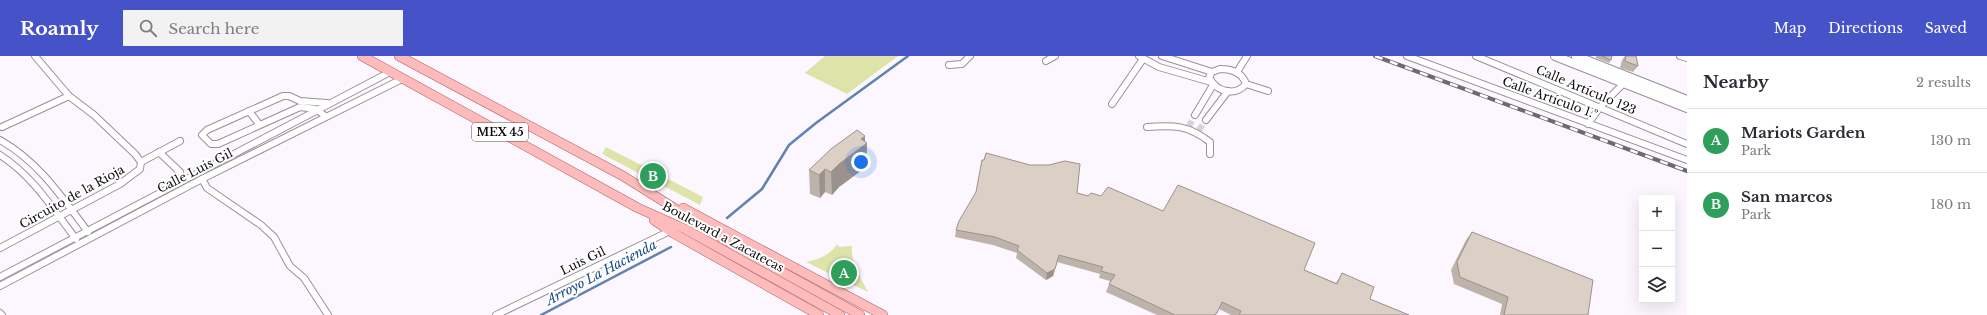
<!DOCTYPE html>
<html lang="en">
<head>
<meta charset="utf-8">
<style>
	body { margin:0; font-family:"Libre Baskerville",serif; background:#f2f2f3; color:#2b2b33 }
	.controls { position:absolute; right:12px; bottom:12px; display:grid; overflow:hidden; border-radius:0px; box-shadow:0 4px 16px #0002 }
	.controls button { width:36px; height:36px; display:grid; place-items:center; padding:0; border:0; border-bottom:1px solid #e1e1e2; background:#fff; color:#2b2b33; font:20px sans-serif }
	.you { position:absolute; left:861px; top:106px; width:14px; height:14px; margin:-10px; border:3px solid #fff; border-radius:50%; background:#1a73e8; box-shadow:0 0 0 6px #1a73e833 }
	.badge { display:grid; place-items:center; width:26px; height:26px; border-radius:50%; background:#4653c8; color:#fff; font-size:13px; font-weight:700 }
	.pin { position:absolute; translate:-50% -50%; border:2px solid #fff; box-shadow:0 1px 4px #0006 }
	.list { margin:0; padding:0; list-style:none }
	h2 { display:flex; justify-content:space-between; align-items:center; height:52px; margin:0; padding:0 16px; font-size:17px }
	h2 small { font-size:13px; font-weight:400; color:#7c7c81 }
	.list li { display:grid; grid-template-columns:26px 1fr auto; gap:12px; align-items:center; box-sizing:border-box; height:64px; padding:0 16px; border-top:1px solid #e1e1e2 }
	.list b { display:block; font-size:15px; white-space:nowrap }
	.list p { margin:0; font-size:13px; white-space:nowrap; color:#7c7c81 }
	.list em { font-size:13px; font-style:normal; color:#7c7c81 }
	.icon { flex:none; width:22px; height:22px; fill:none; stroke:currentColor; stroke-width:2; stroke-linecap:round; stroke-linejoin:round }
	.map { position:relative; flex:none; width:1687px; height:259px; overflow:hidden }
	header { display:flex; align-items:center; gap:24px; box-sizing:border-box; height:56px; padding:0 20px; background:#4653c8; color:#fff }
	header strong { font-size:19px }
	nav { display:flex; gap:22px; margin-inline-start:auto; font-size:14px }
	.search { width:280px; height:36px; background:#f2f2f3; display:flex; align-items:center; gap:10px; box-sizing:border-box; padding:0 14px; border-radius:0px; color:#7c7c81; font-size:15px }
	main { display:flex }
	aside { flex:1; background:#fff }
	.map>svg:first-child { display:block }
	.green { fill:#dde3a9 }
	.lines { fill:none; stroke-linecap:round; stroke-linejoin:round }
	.stream { stroke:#6183b0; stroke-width:2.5 }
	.street-tunnel { stroke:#d8d3da; stroke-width:6; stroke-dasharray:6 3; stroke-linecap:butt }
	.street-casing { stroke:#99909b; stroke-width:8 }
	.secondary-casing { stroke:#99909b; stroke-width:10 }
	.primary-casing { stroke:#aa6062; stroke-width:10 }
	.street { stroke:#fff; stroke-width:6 }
	.secondary { stroke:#fff; stroke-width:8 }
	.primary { stroke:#febbbc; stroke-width:9 }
	.rail-casing { stroke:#6d696e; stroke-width:4 }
	.rail { stroke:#fff; stroke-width:2.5; stroke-dasharray:8; stroke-linecap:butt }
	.wall { fill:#bdb3aa }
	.shaded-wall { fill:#9a928b }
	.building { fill:#dcd0c6; stroke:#9a928b }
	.labels { text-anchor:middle; stroke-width:4; stroke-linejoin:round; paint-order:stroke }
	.shield { fill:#fff; stroke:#565457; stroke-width:1 }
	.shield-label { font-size:11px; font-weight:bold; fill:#0e0b0f }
	.street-label { font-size:12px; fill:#0e0b0f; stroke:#fff }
	.water-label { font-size:13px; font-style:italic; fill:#184982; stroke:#fff }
</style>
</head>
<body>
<header>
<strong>Roamly</strong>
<div class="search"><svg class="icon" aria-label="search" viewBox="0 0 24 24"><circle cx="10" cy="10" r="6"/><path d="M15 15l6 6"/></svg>Search here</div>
<nav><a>Map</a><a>Directions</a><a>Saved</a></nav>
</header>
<main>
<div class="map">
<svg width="1687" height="259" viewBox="0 0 1687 259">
	<rect width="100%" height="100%" fill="#fcf6fe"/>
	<g class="green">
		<path d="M 825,0 L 898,0 L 847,38 L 805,17 Z"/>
		<path d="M 606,91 L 703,141 L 700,149 L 602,98 Z"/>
		<path d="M 837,188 L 839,191 L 852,190 C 850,206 861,222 868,236 L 806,206 C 817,204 831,199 837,188 Z"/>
	</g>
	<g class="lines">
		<g class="stream">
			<path d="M 727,162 L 762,133 L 789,89 L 816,67 L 908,0"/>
			<path d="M 541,259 L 671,191"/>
		</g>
		<g class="street-tunnel">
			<path d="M 1189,70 L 1195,59"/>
			<path d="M 1199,74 L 1206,64"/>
		</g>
		<defs>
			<g id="street">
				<path d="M 1139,0 L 1159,11 L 1211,26"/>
				<path d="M 1162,0 L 1212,16"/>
				<path d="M 1407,0 L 1687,104"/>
				<path d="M 1476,0 L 1687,88"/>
				<path d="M 1680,0 L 1687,2"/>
				<path d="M 1046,5 L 1055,0"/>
				<path d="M 949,9 L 962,8 L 970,0"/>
				<path d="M 1220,13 C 1231,13 1242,16 1246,28 C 1235,41 1216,36 1209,21 L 1212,16 Z"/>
				<path d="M 1237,16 L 1247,0"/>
				<path d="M 1246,28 L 1268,35"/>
				<path d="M 1112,48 L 1143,3"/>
				<path d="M 249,55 L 259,68"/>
				<path d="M 1195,59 L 1213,29"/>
				<path d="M 325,60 L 316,53 L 300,51 L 218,88 L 211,88 L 202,79 L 207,74 L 283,40 L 289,40 L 300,45 L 327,47"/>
				<path d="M 1206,64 L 1228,35"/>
				<path d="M 1588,68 L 1600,51 L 1625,26"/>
				<path d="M 2,71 L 69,40"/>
				<path d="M 1147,71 C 1174,69 1188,69 1210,86 L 1210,98"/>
				<path d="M 0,84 C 39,106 62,141 88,176"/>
				<path d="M 159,96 L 180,116"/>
				<path d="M 0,99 C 33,120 53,153 76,183"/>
				<path d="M 141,106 L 180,85"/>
				<path d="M 202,123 L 207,132 L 261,169 L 274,181 L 290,210 L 304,222 L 328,259"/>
				<path d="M 0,192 L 120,128 L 140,113 L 141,106 L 135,98 L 94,59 L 69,40 L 35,0"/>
				<path d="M 0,221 L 390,16"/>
				<path d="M 0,230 L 202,123 L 402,23"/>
				<path d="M 0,257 L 2,259"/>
				<path d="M 496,259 L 672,174"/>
			</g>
			<g id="secondary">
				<path d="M 1555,0 L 1687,52"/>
				<path d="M 1576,0 L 1687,44"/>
			</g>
			<g id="primary">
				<path d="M 362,0 L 638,152 L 685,173 L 840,259"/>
				<path d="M 399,0 L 623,120 L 735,190 L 860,259"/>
				<path d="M 683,152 L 883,259"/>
				<path d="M 654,164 L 673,177 L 819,259"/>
			</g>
		</defs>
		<use href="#street" class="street-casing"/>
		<use href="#secondary" class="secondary-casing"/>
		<use href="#primary" class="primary-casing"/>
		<use href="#street" class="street"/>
		<use href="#secondary" class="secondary"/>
		<use href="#primary" class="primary"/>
		<defs>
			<path id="rail" d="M 1375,0 L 1687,115"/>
		</defs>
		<use href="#rail" class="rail-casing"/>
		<use href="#rail" class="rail"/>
	</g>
	<g class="wall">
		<path d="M 1596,0 L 1612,0 L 1611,4 L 1609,7 L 1596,2 Z"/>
		<path d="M 1625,0 L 1636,0 L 1638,10 L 1633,16 L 1620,12 L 1622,4 Z"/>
		<path d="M 865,80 L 865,86 L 867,87 L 866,111 L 839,131 L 832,139 L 825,136 L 820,142 L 810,138 L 809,114 Z"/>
		<path d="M 1077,137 L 1088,140 L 1101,140 L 1163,155 L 1336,227 L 1342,217 L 1370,243 L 1409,259 L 1231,259 L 1219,253 L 1216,259 L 1157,259 L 1106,236 L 1109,228 L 1110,225 L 1099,222 L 1100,218 L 1057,206 L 1053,220 L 1046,224 L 1016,202 L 1017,197 L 993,189 L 955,181 L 956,174 Z"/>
		<path d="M 1472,176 L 1588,259 L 1500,259 L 1502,248 L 1454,228 L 1451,214 L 1466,184 Z"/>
	</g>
	<g class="shaded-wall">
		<path d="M 865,80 L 865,89 L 867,87 L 866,111 L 839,131 L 832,139 L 831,116 L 861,83 Z"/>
		<path d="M 825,113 L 825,136 L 820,142 L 819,119 Z"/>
		<path d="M 1059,199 L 1053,220 L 1046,224 L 1047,217 Z"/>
	</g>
	<g class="building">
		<path d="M 1602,0 L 1612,0 L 1611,4 Z"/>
		<path d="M 1626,0 L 1636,0 L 1638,10 L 1625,5 Z"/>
		<path d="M 857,74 L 865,80 L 861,83 L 867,87 L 839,108 L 831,116 L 825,113 L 819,119 L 809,114 L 831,93 Z"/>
		<path d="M 986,97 L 1030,109 L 1049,109 L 1065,105 L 1080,108 L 1077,137 L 1088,140 L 1091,137 L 1101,140 L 1108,131 L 1163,155 L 1178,129 L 1315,187 L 1304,214 L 1337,228 L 1342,217 L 1374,231 L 1370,243 L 1409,259 L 1239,259 L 1241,255 L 1222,246 L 1217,257 L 1214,259 L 1175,259 L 1109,228 L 1115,219 L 1101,215 L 1103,211 L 1059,199 L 1055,213 L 1047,217 L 1017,194 L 1019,190 L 995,181 L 956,174 L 959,165 L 976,136 L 982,104 L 984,104 Z"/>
		<path d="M 1472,176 L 1593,224 L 1588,259 L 1504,259 L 1508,241 L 1460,221 L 1457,206 Z"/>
	</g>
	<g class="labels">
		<rect class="shield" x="472" y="67" width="56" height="18" rx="3"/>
		<g class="shield-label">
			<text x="500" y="80">MEX 45</text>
		</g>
		<g class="street-label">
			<text transform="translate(1586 34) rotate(23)" y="4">Calle Artículo 123</text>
			<text transform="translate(1550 42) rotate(20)" y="4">Calle Artículo 1.º</text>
			<text transform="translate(195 115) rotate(-27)" y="4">Calle Luis Gil</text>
			<text transform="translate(72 141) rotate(-29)" y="4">Circuito de la Rioja</text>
			<text transform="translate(723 181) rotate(28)" y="4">Boulevard a Zacatecas</text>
			<text transform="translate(583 205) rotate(-26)" y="4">Luis Gil</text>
		</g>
		<g class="water-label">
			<text transform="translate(601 216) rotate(-28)" y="5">Arroyo La Hacienda</text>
		</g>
	</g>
</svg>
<div class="controls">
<button>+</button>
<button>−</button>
<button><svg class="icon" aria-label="layers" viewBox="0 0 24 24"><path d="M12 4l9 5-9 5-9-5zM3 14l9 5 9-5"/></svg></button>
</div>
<div class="you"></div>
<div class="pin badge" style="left:844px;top:217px;background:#2e9e5b">A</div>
<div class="pin badge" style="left:653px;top:120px;background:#2e9e5b">B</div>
</div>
<aside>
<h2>Nearby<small>2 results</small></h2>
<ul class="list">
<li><span class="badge" style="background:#2e9e5b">A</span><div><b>Mariots Garden</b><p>Park</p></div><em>130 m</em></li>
<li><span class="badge" style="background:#2e9e5b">B</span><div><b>San marcos</b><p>Park</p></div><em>180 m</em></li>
</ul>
</aside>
</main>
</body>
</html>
